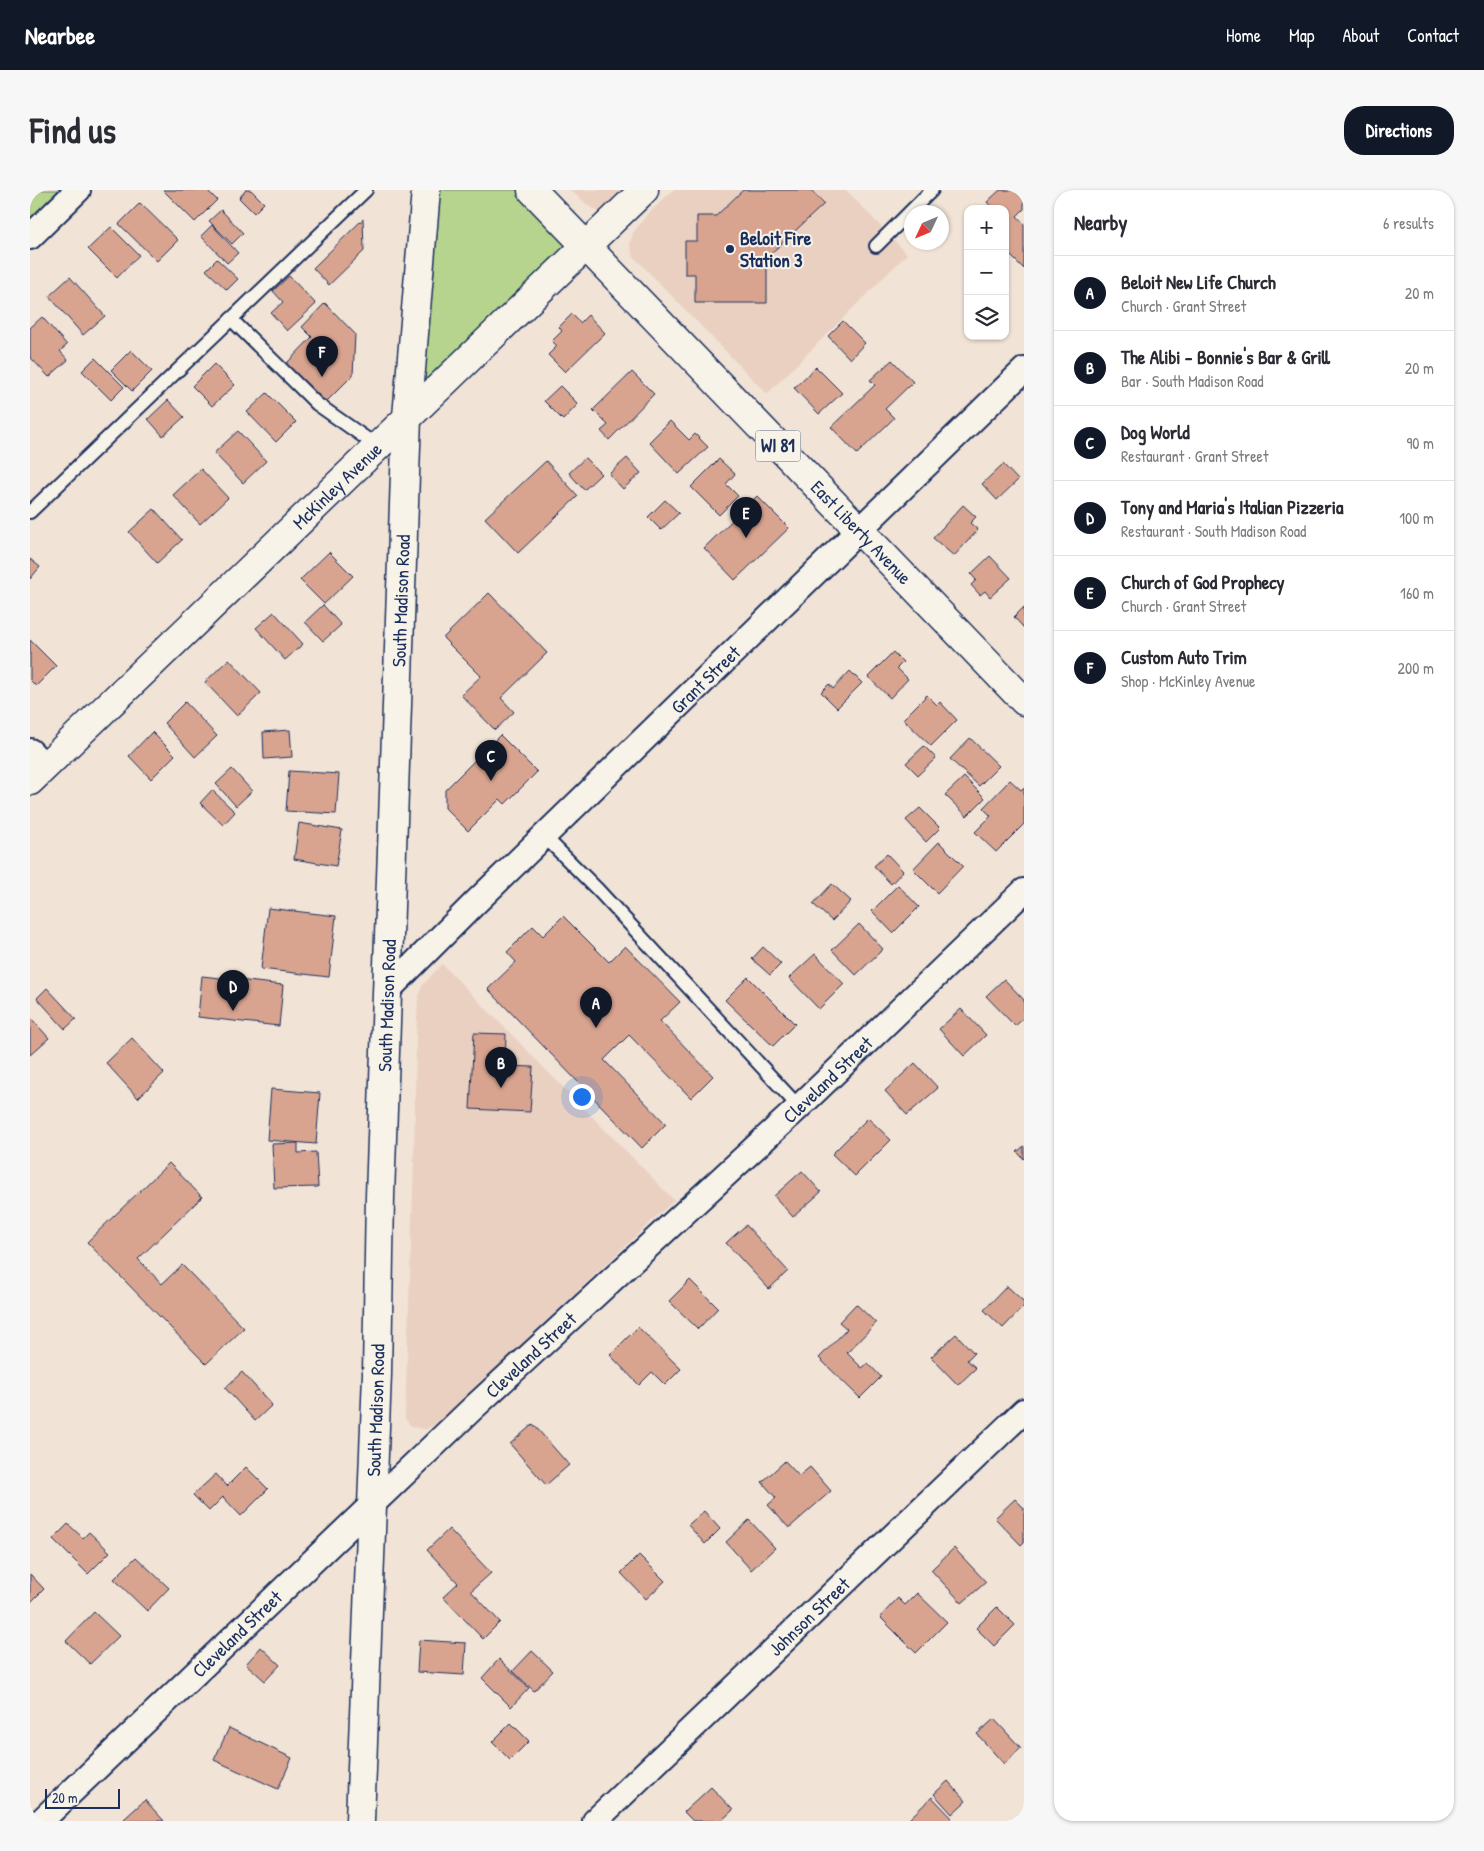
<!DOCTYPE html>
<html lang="en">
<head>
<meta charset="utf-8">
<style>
	body { margin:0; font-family:"Patrick Hand",sans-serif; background:#f7f7f7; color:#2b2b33 }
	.controls { position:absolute; right:15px; top:15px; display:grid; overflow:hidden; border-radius:10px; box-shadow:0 1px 4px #0004 }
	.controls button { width:45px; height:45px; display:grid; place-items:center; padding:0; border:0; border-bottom:1px solid #e1e1e2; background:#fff; color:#2b2b33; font:25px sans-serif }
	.compass { position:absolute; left:874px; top:15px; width:45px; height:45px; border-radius:50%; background:#fff; box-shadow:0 1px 4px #0004; rotate:226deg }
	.scale { position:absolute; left:15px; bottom:12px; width:75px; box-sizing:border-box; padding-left:5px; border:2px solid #1b2f5e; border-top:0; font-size:14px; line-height:18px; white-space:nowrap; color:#1b2f5e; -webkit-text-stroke:4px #f7f3e8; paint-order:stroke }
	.you { position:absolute; left:551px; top:906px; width:18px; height:18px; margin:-12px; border:4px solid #fff; border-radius:50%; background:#1a73e8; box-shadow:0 0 0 8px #1a73e833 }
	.badge { display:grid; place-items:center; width:32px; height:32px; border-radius:50%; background:#111827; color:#fff; font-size:16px; font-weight:700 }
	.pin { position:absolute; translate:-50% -41px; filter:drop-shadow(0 1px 2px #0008) }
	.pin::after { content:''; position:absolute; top:26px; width:18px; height:15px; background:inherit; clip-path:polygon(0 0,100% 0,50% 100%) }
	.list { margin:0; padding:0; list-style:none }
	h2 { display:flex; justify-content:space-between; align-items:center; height:65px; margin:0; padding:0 20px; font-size:21px }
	h2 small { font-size:16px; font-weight:400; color:#7c7c81 }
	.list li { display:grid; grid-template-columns:32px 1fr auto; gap:15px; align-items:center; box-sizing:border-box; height:75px; padding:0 20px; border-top:1px solid #e1e1e2 }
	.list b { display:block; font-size:19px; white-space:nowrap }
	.list p { margin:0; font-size:16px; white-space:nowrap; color:#7c7c81 }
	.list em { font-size:16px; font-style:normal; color:#7c7c81 }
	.icon { flex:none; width:28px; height:28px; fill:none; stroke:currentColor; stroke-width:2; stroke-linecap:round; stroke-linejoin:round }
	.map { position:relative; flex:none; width:994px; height:1631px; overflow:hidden; border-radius:20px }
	header { display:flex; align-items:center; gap:30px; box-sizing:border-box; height:70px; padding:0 25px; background:#111827; color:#fff }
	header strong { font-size:24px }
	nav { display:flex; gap:28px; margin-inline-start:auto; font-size:18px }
	.intro { display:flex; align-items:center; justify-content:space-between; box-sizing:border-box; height:120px; padding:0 30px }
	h1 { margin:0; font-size:35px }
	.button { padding:12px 22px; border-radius:20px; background:#111827; color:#fff; font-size:18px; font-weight:700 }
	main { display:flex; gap:30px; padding:0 30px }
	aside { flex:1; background:#fff; border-radius:20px; box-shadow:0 1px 4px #0004 }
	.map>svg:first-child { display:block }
	.built { fill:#ead0c1 }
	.green { fill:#b6d48d; stroke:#688276 }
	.building { fill:#d9a48f; stroke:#1b2f5e }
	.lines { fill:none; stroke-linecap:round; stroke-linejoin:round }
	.service-casing { stroke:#1b2f5e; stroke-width:16 }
	.minor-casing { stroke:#1b2f5e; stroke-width:28 }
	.tertiary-casing { stroke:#1b2f5e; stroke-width:31 }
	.secondary-casing { stroke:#1b2f5e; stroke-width:31 }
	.primary-casing { stroke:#1b2f5e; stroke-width:31 }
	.service { stroke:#f7f3e8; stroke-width:12 }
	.minor { stroke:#f7f3e8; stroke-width:24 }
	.tertiary { stroke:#f7f3e8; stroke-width:28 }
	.secondary { stroke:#f7f3e8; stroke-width:28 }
	.primary { stroke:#f7f3e8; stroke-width:28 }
	.poi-dot { fill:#1b2f5e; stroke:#f7f3e8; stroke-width:2 }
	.labels { text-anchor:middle; stroke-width:4; stroke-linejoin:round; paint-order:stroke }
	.shield { fill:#f7f3e8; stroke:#5d6a87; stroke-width:1 }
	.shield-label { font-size:18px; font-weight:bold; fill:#1b2f5e }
	.poi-label { font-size:19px; font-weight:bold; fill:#1b2f5e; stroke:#f7f3e8; text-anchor:start }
	.street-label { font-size:19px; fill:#1b2f5e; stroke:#f7f3e8 }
</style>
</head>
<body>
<header>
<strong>Nearbee</strong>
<nav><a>Home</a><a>Map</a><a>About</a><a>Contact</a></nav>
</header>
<div class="intro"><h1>Find us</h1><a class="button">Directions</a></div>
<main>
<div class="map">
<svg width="994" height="1631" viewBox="0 0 994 1631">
	<rect width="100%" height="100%" fill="#f1e3d6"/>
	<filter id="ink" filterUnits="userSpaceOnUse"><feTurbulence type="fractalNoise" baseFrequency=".02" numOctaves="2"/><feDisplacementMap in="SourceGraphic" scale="10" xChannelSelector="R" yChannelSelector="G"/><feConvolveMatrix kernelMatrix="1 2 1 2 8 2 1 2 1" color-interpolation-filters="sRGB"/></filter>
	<g filter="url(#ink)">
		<g class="built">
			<path d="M 540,0 L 597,0 L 579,18 L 570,22 L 560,17 Z"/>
			<path d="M 643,0 L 816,0 L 877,64 L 737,204 L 603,66 L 600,54 L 603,43 L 616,26 Z"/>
			<path d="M 412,774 L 644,1010 L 409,1232 L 396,1239 L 387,1238 L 380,1235 L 375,1228 L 384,972 L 386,844 L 388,810 L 392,796 Z"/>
		</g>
		<g class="green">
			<path d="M 0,0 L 29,0 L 0,28 Z"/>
			<path d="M 396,0 L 502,0 L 556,56 L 377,227 Z"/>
		</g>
		<g class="building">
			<path d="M 133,0 L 177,0 L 187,10 L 165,32 Z"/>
			<path d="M 216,0 L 221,0 L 234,13 L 224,23 L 209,8 Z"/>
			<path d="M 713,0 L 781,0 L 794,14 L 737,67 L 737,113 L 665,113 L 665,84 L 655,84 L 655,51 L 667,51 L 667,26 L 686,26 Z"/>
			<path d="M 970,0 L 984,0 L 994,10 L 994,19 L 987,26 L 994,34 L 994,79 L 975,60 L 975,19 L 963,19 L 957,12 Z"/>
			<path d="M 110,13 L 148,50 L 127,71 L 89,34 Z"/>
			<path d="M 191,20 L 213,43 L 202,54 L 179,31 Z"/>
			<path d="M 333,29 L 334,61 L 299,95 L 283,78 Z"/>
			<path d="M 182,35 L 208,63 L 197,73 L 171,46 Z"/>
			<path d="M 81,37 L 109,65 L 87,88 L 58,59 Z"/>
			<path d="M 187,69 L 208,89 L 197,100 L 176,80 Z"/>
			<path d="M 259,86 L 286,114 L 257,141 L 241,123 L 253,112 L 243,101 Z"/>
			<path d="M 40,87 L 75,126 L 53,145 L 19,106 Z"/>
			<path d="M 295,113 L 325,144 L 323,185 L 295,213 L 256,174 L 282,147 L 272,137 Z"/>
			<path d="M 542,124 L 550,133 L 558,125 L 575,143 L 535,182 L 518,165 L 527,156 L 522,151 L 532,141 L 529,137 Z"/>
			<path d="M 12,127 L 37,155 L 30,161 L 38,170 L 19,187 L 0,167 L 0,138 Z"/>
			<path d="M 813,131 L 835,153 L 820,169 L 798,146 Z"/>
			<path d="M 101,160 L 122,181 L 102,201 L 81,180 Z"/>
			<path d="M 65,168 L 94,197 L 81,210 L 52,181 Z"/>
			<path d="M 862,170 L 883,192 L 855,219 L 864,228 L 827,264 L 801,237 L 845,195 L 840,190 Z"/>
			<path d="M 184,174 L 205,195 L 182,216 L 162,196 Z"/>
			<path d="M 786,177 L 812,203 L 789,224 L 764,198 Z"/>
			<path d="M 602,182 L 624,204 L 579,250 L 571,241 L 578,235 L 563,220 Z"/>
			<path d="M 530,196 L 548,214 L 533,230 L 514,211 Z"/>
			<path d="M 237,203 L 266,232 L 246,252 L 217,222 Z"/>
			<path d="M 138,210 L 154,227 L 133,246 L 118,229 Z"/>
			<path d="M 640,231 L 659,250 L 665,244 L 678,257 L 649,284 L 619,252 Z"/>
			<path d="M 208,241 L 236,271 L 213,293 L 184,263 Z"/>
			<path d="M 555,268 L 571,284 L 554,300 L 539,283 Z"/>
			<path d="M 597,268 L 611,283 L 593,299 L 579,284 Z"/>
			<path d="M 689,269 L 705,284 L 696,294 L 708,306 L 689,325 L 661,297 Z"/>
			<path d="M 516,271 L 548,306 L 488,363 L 455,328 Z"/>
			<path d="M 973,274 L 988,290 L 967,310 L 952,294 Z"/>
			<path d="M 171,279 L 198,308 L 170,334 L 143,305 Z"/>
			<path d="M 727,306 L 759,338 L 705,390 L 674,358 Z"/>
			<path d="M 635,310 L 649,323 L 631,340 L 618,327 Z"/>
			<path d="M 933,315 L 946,327 L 940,333 L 948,340 L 924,366 L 903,348 Z"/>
			<path d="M 124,319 L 152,350 L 127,373 L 99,342 Z"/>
			<path d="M 299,362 L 323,386 L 294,414 L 270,390 Z"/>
			<path d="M 960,366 L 981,388 L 960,407 L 955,401 L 950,405 L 941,395 L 946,390 L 941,384 Z"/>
			<path d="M 0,369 L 10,377 L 0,389 Z"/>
			<path d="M 459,403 L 517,463 L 471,508 L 484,522 L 465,540 L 431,505 L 451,486 L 413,448 Z"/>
			<path d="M 293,415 L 311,435 L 293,451 L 275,432 Z"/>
			<path d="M 994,417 L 994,438 L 984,427 Z"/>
			<path d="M 244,422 L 273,454 L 255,470 L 226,438 Z"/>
			<path d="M 0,450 L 26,476 L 6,496 L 0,490 Z"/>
			<path d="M 863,462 L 873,472 L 867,478 L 878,489 L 860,508 L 838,487 Z"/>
			<path d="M 199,469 L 231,503 L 207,526 L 175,492 Z"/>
			<path d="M 820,481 L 832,493 L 807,518 L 791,502 L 799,494 L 803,499 Z"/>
			<path d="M 897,505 L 907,515 L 910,512 L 927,530 L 901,556 L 873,529 Z"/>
			<path d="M 155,512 L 187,546 L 165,567 L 134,533 Z"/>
			<path d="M 260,540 L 262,567 L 234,569 L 233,542 Z"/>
			<path d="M 122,542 L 145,565 L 121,589 L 99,566 Z"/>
			<path d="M 470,545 L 507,582 L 475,614 L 470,609 L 438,641 L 415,618 L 415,600 Z"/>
			<path d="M 940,548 L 969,576 L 949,596 L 920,569 Z"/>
			<path d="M 894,556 L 906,568 L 888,585 L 876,573 Z"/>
			<path d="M 202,579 L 222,601 L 206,616 L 186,594 Z"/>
			<path d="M 259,581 L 309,584 L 306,624 L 256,621 Z"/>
			<path d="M 934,587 L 955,608 L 937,626 L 915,605 Z"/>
			<path d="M 980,590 L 991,600 L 994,597 L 994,634 L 966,662 L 945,642 L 961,626 L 953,618 Z"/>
			<path d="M 182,600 L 205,622 L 193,635 L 170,613 Z"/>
			<path d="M 890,618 L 910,638 L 896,652 L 876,630 Z"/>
			<path d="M 269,633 L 312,640 L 306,676 L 264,669 Z"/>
			<path d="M 909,652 L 933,676 L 907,703 L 883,679 Z"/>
			<path d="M 857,664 L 873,681 L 861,694 L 844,676 Z"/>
			<path d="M 802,694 L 821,711 L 802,731 L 783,714 Z"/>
			<path d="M 868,695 L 889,717 L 863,743 L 842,721 Z"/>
			<path d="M 238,718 L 306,726 L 299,787 L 231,779 Z"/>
			<path d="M 533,726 L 579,772 L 595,756 L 650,812 L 630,831 L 683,886 L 661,908 L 599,845 L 574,870 L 636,934 L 612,958 L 458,799 L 486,772 L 477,762 L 503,736 L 513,746 Z"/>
			<path d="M 829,734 L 853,759 L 826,785 L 802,760 Z"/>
			<path d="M 733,757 L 751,774 L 740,785 L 722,769 Z"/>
			<path d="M 785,764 L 814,794 L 789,819 L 759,788 Z"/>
			<path d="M 172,786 L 253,795 L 249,836 L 168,827 Z"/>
			<path d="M 718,787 L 765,834 L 743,856 L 695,810 Z"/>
			<path d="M 974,789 L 994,810 L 994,828 L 985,836 L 956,806 Z"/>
			<path d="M 17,798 L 46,829 L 35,839 L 7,808 Z"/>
			<path d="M 931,819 L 956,845 L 934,866 L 909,839 Z"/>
			<path d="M 0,827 L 19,848 L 0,865 Z"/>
			<path d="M 444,843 L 476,844 L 475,876 L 503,877 L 500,922 L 440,919 Z"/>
			<path d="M 102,848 L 134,883 L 108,908 L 76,873 Z"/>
			<path d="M 885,873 L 908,898 L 877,925 L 855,901 Z"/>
			<path d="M 241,899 L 290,903 L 286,954 L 237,950 Z"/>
			<path d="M 838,928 L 861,950 L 825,986 L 802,964 Z"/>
			<path d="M 268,953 L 268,963 L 286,962 L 288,997 L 244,998 L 242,954 Z"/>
			<path d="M 994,956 L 994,969 L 987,962 Z"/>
			<path d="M 139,973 L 172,1007 L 108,1069 L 132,1094 L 152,1075 L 214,1138 L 176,1174 L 57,1052 Z"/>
			<path d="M 772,981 L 791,1002 L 763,1027 L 744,1006 Z"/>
			<path d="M 716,1035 L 758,1081 L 739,1099 L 696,1053 Z"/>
			<path d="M 660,1090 L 688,1118 L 668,1139 L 639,1111 Z"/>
			<path d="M 977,1096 L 994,1112 L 994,1116 L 973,1138 L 954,1120 Z"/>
			<path d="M 826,1114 L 846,1133 L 817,1163 L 832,1178 L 838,1173 L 851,1187 L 830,1208 L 789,1168 L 817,1139 L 809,1132 Z"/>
			<path d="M 608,1137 L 651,1179 L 635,1195 L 622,1182 L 609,1195 L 580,1165 Z"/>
			<path d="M 926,1144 L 944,1163 L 937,1170 L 946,1178 L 928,1195 L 901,1167 Z"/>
			<path d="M 212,1182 L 242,1215 L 225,1231 L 195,1198 Z"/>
			<path d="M 503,1234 L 539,1275 L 516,1295 L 480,1254 Z"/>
			<path d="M 755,1271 L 769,1286 L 780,1277 L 801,1301 L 759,1338 L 738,1315 L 746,1308 L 732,1292 Z"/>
			<path d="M 216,1277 L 238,1299 L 211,1326 L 193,1307 L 179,1321 L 163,1305 L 186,1284 L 197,1296 Z"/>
			<path d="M 985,1309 L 994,1318 L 994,1352 L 991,1355 L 965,1328 Z"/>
			<path d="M 674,1321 L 690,1339 L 675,1354 L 658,1335 Z"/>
			<path d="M 719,1330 L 745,1358 L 721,1380 L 696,1352 Z"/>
			<path d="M 38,1334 L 53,1348 L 59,1342 L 80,1362 L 58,1384 L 23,1349 Z"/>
			<path d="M 419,1339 L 461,1383 L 441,1401 L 470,1432 L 453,1449 L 413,1407 L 428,1393 L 397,1360 Z"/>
			<path d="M 924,1358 L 956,1392 L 932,1413 L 901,1380 Z"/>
			<path d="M 609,1365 L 635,1391 L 616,1409 L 591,1383 Z"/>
			<path d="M 106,1367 L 139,1398 L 117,1421 L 84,1389 Z"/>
			<path d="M 0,1384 L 14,1399 L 0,1413 Z"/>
			<path d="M 887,1403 L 917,1432 L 886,1463 L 850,1427 L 868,1408 L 875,1415 Z"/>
			<path d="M 967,1417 L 985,1435 L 964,1456 L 946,1438 Z"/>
			<path d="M 64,1422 L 89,1446 L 60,1474 L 36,1451 Z"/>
			<path d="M 389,1450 L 436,1453 L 434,1485 L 387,1482 Z"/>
			<path d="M 231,1457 L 250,1475 L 235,1491 L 216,1474 Z"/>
			<path d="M 502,1461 L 523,1481 L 504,1501 L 483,1481 Z"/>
			<path d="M 469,1469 L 499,1498 L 481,1517 L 452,1488 Z"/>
			<path d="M 964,1529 L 991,1558 L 974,1574 L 947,1544 Z"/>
			<path d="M 481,1533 L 499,1551 L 480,1570 L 462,1552 Z"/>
			<path d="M 199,1538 L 262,1568 L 248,1599 L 184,1570 Z"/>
			<path d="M 918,1591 L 936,1611 L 922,1624 L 904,1604 Z"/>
			<path d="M 681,1597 L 703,1620 L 691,1631 L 663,1631 L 654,1622 Z"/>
			<path d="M 902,1607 L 922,1628 L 919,1631 L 877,1631 Z"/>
			<path d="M 115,1610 L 134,1631 L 96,1631 L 94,1629 Z"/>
		</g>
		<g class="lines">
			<defs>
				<g id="service">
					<path d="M 846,56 L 902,0"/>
					<path d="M 201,129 L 287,214 L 347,256"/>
					<path d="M 0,322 L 336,0"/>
					<path d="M 515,647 L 568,700 L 769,917"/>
				</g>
				<g id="minor">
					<path d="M 0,47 L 48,0"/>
					<path d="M 0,561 L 15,576"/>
					<path id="s1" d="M 358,800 L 446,712 L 994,180"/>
					<path id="s2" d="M 11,1631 L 442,1219 L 769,917 L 994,701"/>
					<path id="s3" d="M 565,1631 L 994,1221"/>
				</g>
				<g id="tertiary">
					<path id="s4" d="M 0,591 L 614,0"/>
				</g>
				<g id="secondary">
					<path id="s5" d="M 330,1631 L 347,1184 L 350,1006 L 377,227 L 396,0"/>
				</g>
				<g id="primary">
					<path id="s6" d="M 502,0 L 994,511"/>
				</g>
			</defs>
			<use href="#service" class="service-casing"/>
			<use href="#minor" class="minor-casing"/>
			<use href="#tertiary" class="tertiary-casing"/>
			<use href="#secondary" class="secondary-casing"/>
			<use href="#primary" class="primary-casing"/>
			<use href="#service" class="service"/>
			<use href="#minor" class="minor"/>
			<use href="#tertiary" class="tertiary"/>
			<use href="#secondary" class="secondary"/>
			<use href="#primary" class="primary"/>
		</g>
	</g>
	<circle class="poi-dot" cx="700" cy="59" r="5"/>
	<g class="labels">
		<rect class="shield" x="725.5" y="240.5" width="45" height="31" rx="4"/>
		<g class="shield-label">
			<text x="748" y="262">WI 81</text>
		</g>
		<g class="poi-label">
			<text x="710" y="55">Beloit Fire<tspan x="710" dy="22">Station 3</tspan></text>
		</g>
		<g class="street-label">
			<text dy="7" stroke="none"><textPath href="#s4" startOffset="426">McKinley Avenue</textPath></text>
			<text dy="7" stroke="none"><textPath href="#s6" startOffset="475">East Liberty Avenue</textPath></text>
			<text dy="7" stroke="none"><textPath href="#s5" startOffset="1221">South Madison Road</textPath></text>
			<text dy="7" stroke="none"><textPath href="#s1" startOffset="444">Grant Street</textPath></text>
			<text dy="7" stroke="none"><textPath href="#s5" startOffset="816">South Madison Road</textPath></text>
			<text dy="7" stroke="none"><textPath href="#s2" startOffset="1081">Cleveland Street</textPath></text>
			<text dy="7" stroke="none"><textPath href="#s2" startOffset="676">Cleveland Street</textPath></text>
			<text dy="7" stroke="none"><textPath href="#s5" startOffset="411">South Madison Road</textPath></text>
			<text dy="7" stroke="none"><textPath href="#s3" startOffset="296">Johnson Street</textPath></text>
			<text dy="7" stroke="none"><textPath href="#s2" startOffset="271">Cleveland Street</textPath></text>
		</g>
	</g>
</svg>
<div class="controls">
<button>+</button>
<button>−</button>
<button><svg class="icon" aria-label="layers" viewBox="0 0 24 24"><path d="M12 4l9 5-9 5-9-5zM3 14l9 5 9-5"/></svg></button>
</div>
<svg class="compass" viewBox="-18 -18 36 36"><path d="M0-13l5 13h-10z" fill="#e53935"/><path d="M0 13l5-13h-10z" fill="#7c7c81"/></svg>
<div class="scale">20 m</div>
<div class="you"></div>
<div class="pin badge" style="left:566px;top:838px">A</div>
<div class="pin badge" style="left:471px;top:898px">B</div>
<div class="pin badge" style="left:461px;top:591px">C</div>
<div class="pin badge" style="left:203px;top:821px">D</div>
<div class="pin badge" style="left:716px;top:348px">E</div>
<div class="pin badge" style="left:292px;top:187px">F</div>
</div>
<aside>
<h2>Nearby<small>6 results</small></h2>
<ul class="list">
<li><span class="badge">A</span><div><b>Beloit New Life Church</b><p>Church · Grant Street</p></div><em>20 m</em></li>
<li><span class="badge">B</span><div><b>The Alibi - Bonnie's Bar &amp; Grill</b><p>Bar · South Madison Road</p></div><em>20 m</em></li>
<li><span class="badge">C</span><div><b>Dog World</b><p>Restaurant · Grant Street</p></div><em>90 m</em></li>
<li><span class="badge">D</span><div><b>Tony and Maria's Italian Pizzeria</b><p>Restaurant · South Madison Road</p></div><em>100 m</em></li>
<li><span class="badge">E</span><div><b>Church of God Prophecy</b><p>Church · Grant Street</p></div><em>160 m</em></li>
<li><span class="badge">F</span><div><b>Custom Auto Trim</b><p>Shop · McKinley Avenue</p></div><em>200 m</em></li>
</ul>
</aside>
</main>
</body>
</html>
